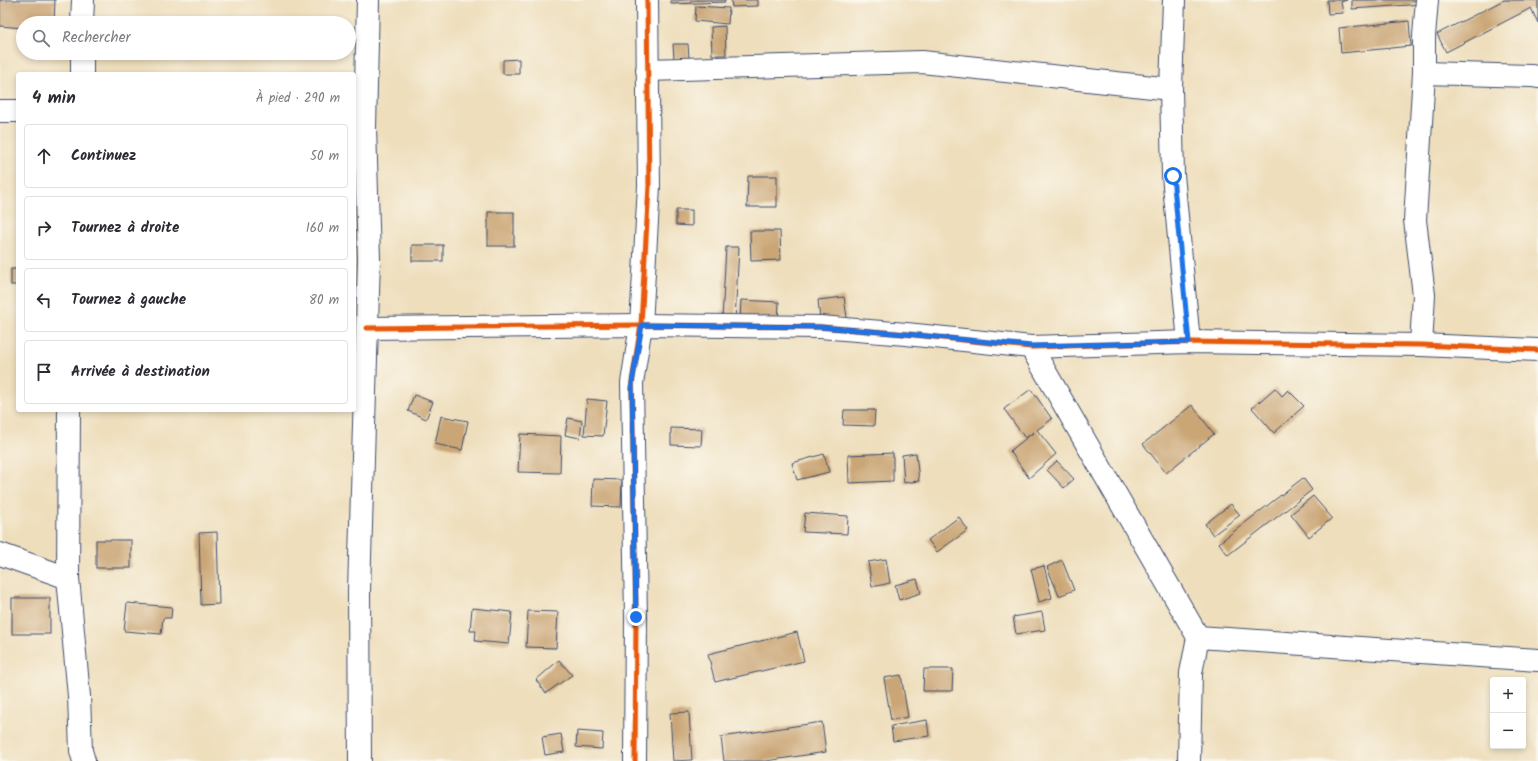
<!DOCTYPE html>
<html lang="fr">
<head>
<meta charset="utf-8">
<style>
	body { margin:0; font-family:Kalam,sans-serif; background:#f7f7f7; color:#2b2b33 }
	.controls { position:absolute; right:12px; bottom:12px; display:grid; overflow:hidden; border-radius:4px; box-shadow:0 2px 6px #0003 }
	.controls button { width:36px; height:36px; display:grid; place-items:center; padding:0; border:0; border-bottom:1px solid #e1e1e2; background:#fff; color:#2b2b33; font:20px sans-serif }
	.stop { position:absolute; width:12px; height:12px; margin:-9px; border:3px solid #1a73e8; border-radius:50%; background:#fff }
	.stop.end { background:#1a73e8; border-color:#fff; box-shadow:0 1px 4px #0008 }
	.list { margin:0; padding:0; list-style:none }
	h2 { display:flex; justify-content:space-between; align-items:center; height:52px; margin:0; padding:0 16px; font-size:17px }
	h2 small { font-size:13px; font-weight:400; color:#7c7c81 }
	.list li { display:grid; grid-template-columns:26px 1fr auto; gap:12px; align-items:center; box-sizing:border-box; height:64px; margin:0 8px 8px; padding:0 8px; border:1px solid #e1e1e2; border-radius:4px }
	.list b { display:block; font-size:15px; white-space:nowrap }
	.list em { font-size:13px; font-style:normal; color:#7c7c81 }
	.icon { flex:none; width:22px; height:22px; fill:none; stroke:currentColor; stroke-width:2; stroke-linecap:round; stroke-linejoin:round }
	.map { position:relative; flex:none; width:1538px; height:761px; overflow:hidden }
	.search { position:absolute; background:#fff; box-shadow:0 2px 6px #0003; left:16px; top:16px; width:340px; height:44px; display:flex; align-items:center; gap:10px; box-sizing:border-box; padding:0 14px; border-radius:22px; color:#7c7c81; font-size:15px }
	.panel { position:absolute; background:#fff; box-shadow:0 2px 6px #0003; left:16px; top:72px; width:340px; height:340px; border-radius:4px }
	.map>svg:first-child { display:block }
	.building { fill:#caa676 }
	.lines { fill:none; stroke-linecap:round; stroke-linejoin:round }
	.minor-casing { stroke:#3b496c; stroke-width:24 }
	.minor { stroke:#fff; stroke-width:22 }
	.cycleway-casing { stroke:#fbf7ec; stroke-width:8 }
	.cycleway { stroke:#e8590c; stroke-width:5 }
	.route { stroke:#1a73e8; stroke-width:5 }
</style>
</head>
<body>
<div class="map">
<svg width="1538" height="761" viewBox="0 0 1538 761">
	<rect width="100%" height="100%" fill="#fbf7ec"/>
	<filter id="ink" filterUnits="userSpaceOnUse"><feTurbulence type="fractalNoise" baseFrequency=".025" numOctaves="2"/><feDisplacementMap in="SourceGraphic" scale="8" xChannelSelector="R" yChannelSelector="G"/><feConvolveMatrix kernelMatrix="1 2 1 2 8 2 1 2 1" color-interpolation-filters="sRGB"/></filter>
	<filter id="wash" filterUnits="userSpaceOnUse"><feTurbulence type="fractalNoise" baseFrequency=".012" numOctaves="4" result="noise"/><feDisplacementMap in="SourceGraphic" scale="16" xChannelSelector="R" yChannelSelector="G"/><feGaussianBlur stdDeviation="0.9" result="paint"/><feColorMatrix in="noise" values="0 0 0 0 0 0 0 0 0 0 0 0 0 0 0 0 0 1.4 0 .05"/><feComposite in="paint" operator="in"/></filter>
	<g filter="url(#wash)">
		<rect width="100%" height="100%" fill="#eedebc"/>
		<g id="blocks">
			<g class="building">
				<path d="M 0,0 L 55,0 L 54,23 L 23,23 L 23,28 L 0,26 Z"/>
				<path d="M 671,0 L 725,0 L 725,2 L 671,4 Z"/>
				<path d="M 731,0 L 758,0 L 758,6 L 732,7 Z"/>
				<path d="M 1327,0 L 1347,0 L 1341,2 L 1343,13 L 1328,14 Z"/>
				<path d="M 1352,0 L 1423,0 L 1423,4 L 1352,9 Z"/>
				<path d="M 1504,0 L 1538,0 L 1538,23 L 1531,8 L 1446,52 L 1437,34 Z"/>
				<path d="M 696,6 L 729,8 L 728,24 L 695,21 Z"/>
				<path d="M 1409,21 L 1411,46 L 1341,53 L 1339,28 Z"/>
				<path d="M 725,26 L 726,55 L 712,55 L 711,27 Z"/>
				<path d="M 673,44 L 688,44 L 689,58 L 674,59 Z"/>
				<path d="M 519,59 L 519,74 L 503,74 L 503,60 Z"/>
				<path d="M 748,176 L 777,176 L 777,207 L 747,207 Z"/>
				<path d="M 676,210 L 692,210 L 692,226 L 676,225 Z"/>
				<rect x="488" y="212" width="26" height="34"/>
				<path d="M 750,231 L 780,231 L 781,260 L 751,261 Z"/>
				<rect x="412" y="245" width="31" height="16"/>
				<path d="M 726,247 L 739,247 L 735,320 L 722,320 Z"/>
				<rect x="11" y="269" width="7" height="16"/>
				<path d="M 844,297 L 847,318 L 820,320 L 818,300 Z"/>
				<path d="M 741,300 L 779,302 L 778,322 L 740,320 Z"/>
				<path d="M 1275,388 L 1282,396 L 1288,390 L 1304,406 L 1274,433 L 1252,408 Z"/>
				<path d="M 1031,389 L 1052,419 L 1037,430 L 1056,454 L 1029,478 L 1010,451 L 1034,432 L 1025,438 L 1004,409 Z"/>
				<path d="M 414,395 L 433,402 L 426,419 L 408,411 Z"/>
				<path d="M 587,399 L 607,401 L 603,436 L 584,435 Z"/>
				<path d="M 1192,405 L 1214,434 L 1166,473 L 1143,444 Z"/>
				<path d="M 844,410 L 875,410 L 874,426 L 843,425 Z"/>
				<path d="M 441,416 L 468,421 L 462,450 L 435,444 Z"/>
				<path d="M 568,418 L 582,421 L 580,438 L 565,435 Z"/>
				<path d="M 671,428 L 702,429 L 701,446 L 671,445 Z"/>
				<path d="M 520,434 L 561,436 L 560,473 L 518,472 Z"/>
				<path d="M 893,453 L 893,481 L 849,483 L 848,455 Z"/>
				<path d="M 916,453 L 919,481 L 904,483 L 902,455 Z"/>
				<path d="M 824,454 L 829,472 L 797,480 L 792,463 Z"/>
				<path d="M 1057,461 L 1074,479 L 1064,488 L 1047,470 Z"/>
				<path d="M 1303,478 L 1312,490 L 1228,555 L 1219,543 Z"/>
				<path d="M 593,479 L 622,480 L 621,507 L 592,506 Z"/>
				<path d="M 1313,496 L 1332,518 L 1309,537 L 1291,514 Z"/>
				<path d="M 1231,504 L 1240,515 L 1213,535 L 1205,524 Z"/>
				<path d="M 805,513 L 848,516 L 847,534 L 803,532 Z"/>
				<path d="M 959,517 L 968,530 L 937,552 L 928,540 Z"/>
				<path d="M 217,532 L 219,604 L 201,605 L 199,533 Z"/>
				<rect x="96" y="540" width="35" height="28"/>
				<path d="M 886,559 L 890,583 L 872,587 L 868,562 Z"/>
				<path d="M 1062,560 L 1074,590 L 1059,596 L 1047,567 Z"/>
				<path d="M 1044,566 L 1052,598 L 1039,602 L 1031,569 Z"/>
				<path d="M 917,579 L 921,593 L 899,600 L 895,585 Z"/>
				<rect x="12" y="598" width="38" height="36"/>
				<path d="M 127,603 L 172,607 L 171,618 L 163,618 L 161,634 L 124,631 Z"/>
				<path d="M 472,608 L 512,612 L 509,644 L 475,641 L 476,631 L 470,631 Z"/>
				<path d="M 528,611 L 558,612 L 556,648 L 526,647 Z"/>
				<path d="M 1042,612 L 1045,630 L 1016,634 L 1013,617 Z"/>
				<path d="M 797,632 L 804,661 L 715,682 L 708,654 Z"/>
				<path d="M 559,660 L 572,675 L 546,693 L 536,680 Z"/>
				<path d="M 924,669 L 953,669 L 952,691 L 923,691 Z"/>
				<path d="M 901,675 L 908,717 L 891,720 L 884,678 Z"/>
				<path d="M 689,712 L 692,760 L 673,761 L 670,713 Z"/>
				<path d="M 927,720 L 929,736 L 893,741 L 891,726 Z"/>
				<path d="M 822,722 L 826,752 L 766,761 L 724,761 L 721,737 Z"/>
				<path d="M 577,731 L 603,733 L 602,749 L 576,747 Z"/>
				<path d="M 561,734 L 564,752 L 545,755 L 542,737 Z"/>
			</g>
		</g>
	</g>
	<g filter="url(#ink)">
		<use href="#blocks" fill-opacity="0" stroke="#3b496c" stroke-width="1"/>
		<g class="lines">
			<defs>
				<g id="minor">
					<path d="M 1174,0 L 1171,89 L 1173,175 L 1189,342"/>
					<path d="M 82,23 L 83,0"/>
					<path d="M 647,70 L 922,62 L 1171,89"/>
					<path d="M 1424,73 L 1532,76 L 1538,77"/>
					<path d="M 82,74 L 82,53"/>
					<path d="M 0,111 L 18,111"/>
					<path d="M 367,328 L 641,325 L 820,327 L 906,334 L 1031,347 L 1189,342 L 1421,345 L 1538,350"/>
					<path d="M 1421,345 L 1424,295 L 1415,220 L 1424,73 L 1424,36 L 1427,0"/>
					<path d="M 1031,347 L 1198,637 L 1191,673 L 1189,761"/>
					<path d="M 69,410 L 68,578 L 79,696 L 81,751 L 84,761"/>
					<path d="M 0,554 L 68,578"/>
					<path d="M 1198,637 L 1538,660"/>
					<path d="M 360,761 L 359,591 L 369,259 L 365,127 L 368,0"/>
					<path d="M 635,761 L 636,617 L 632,383 L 641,325 L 649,186 L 647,0"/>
				</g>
			</defs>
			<use href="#minor" class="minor-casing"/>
			<use href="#minor" class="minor"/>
			<defs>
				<g id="cycleway">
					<path d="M 367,328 L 641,325 L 820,327 L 906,334 L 1031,347 L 1189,342 L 1421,345 L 1538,350"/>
					<path d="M 635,761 L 636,617 L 632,383 L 641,325 L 649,186 L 647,0"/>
				</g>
			</defs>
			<use href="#cycleway" class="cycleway-casing"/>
			<use href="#cycleway" class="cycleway"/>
		</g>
	</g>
	<g class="lines" filter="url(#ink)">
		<path class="route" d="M 636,617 L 632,383 L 642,325 L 820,327 L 906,334 L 1031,346 L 1189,342 L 1173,176"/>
	</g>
</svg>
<div class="controls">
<button>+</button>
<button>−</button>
</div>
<div class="stop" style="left:1173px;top:176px"></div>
<div class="stop end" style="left:636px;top:617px"></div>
<div class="search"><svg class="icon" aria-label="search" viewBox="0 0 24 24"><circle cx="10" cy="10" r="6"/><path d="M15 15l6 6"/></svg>Rechercher</div>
<section class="panel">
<h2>4 min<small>À pied · 290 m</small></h2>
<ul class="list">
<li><svg class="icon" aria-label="ahead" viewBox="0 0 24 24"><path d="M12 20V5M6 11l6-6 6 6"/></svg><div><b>Continuez</b></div><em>50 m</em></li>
<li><svg class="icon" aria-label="right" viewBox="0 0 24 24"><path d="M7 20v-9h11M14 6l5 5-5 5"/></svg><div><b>Tournez à droite</b></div><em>160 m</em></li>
<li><svg class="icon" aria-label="left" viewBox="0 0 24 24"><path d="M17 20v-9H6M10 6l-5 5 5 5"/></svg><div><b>Tournez à gauche</b></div><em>80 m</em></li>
<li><svg class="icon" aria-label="arrive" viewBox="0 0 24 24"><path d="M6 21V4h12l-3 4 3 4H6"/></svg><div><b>Arrivée à destination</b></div></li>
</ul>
</section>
</div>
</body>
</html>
